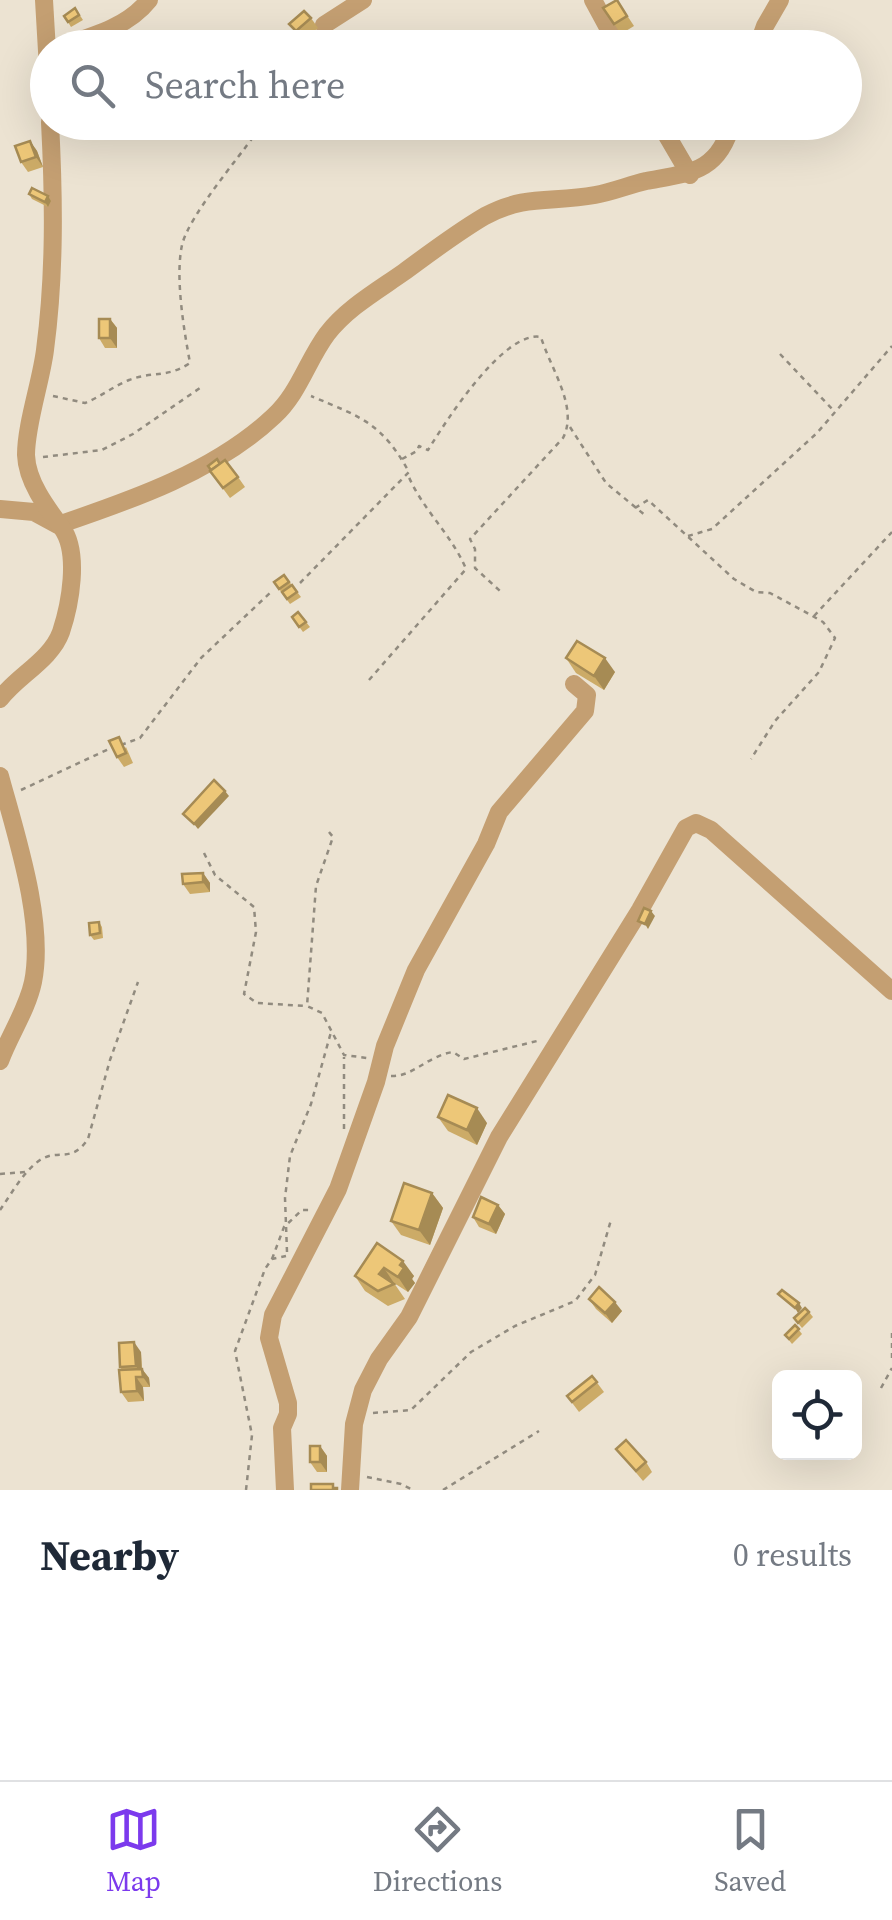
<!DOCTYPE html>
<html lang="en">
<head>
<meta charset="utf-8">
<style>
	body { margin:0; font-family:"Source Serif 4",serif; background:#f6f6f7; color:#1f2937 }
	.controls { position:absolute; right:30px; bottom:30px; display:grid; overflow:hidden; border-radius:15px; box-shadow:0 10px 40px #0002 }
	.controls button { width:90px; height:90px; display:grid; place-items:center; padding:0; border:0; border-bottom:2px solid #e0e1e3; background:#fff; color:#1f2937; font:50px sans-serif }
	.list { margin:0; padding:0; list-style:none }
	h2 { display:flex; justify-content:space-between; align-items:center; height:130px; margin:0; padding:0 40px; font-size:42px }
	h2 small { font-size:32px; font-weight:400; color:#747a83 }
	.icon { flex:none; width:55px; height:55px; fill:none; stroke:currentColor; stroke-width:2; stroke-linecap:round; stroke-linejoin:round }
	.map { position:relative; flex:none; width:892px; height:1490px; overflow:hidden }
	.search { position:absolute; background:#fff; box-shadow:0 10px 40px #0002; left:30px; right:30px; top:30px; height:110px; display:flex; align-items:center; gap:25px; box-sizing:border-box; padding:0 35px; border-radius:55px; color:#747a83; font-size:38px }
	.sheet { height:290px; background:#fff }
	nav { display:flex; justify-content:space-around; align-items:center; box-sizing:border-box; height:140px; border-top:2px solid #e0e1e3; background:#fff; font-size:28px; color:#747a83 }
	nav a { display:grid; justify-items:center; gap:5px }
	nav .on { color:#7c3aed }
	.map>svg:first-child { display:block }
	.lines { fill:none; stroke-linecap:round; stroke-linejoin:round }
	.path { stroke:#918b7f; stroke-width:2.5; stroke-dasharray:5 5; stroke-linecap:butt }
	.minor { stroke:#c49f72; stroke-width:18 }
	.wall { fill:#ccab67 }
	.shaded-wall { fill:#a68b54 }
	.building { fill:#edc778; stroke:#a68b54; stroke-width:2.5 }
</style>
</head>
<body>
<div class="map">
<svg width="892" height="1490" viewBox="0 0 892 1490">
	<rect width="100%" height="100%" fill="#ece3d2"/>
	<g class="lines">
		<g class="path">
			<path d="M 780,354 L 834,411"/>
			<path d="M 53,396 L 85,403 C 100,397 114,386 129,380 C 153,371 168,378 190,363 C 184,330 175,278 182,245 C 189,216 237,160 256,133"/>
			<path d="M 570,427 L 606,483 L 646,516"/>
			<path d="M 43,457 L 102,450 L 133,434 L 200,388"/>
			<path d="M 402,459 L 417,451 L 419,446 L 428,450 C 446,421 504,330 541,337 C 550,368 579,407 563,438 L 470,539 L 475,549 L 475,568 L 500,591"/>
			<path d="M 635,508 L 648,500 L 734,579 L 756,592 L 770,593 L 809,614 L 823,622 L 835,638 L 819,672 L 775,721 L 751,759"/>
			<path d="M 688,536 L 712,529 L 817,433 L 892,346"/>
			<path d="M 300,583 L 409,472 C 382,423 361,417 311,396"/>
			<path d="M 814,616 L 892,532"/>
			<path d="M 369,680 L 466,569 C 452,535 422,509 408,475"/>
			<path d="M 121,745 L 140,738 L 201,658 L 271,592"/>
			<path d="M 21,790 L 113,747"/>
			<path d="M 329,832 L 333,837 L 316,886 L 307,1006 L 322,1013 L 344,1055 L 367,1058"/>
			<path d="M 204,853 L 215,875 L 254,907 L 256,932 L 244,994 L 257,1003 L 305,1006"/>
			<path d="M 391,1076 C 413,1077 427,1056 453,1052 L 464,1059 L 541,1040"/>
			<path d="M 344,1129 L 344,1057"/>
			<path d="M 0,1174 L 26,1172"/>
			<path d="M 0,1210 C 12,1193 23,1172 40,1160 C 59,1148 71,1164 88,1139 L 110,1060 L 138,982"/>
			<path d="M 287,1252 L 285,1198 L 290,1156 L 311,1104 L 331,1032"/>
			<path d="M 272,1259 L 284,1227 L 302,1210 L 310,1210"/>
			<path d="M 892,1333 L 892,1362"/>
			<path d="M 881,1388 L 892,1368"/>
			<path d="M 373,1413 L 411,1410 L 471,1352 L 515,1326 L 575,1301 L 595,1275 L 611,1220"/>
			<path d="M 367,1477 L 401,1484 L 413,1490"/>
			<path d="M 246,1490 L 252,1435 L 235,1351 L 265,1269 L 272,1259 L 286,1256"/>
			<path d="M 443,1490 L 539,1431"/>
		</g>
		<g class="minor">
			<path d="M 44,0 L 48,68"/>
			<path d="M 593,0 L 619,48"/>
			<path d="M 324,25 L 363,0"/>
			<path d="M 56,48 C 90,37 127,28 149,0"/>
			<path d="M 757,48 L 765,26 L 780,0"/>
			<path d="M 659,122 L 690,175"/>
			<path d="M 0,509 L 34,512 L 58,525 C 132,500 216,471 274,416 C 299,393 307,361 327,334 C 347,308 377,291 404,272 C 430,253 456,233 485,216 C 526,194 552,203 595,195 C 612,192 629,185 646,181 C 689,173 719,173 732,122"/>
			<path d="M 0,699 C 17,676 51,660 61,632 C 70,605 80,553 62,528 C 47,508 27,482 26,455 C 26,424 41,382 45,350 C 55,274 54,199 50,122"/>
			<path d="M 0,776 C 16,835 45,922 33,982 C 27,1010 10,1034 0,1061"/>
			<path d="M 285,1490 L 282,1428 L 288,1414 L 288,1403 L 269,1338 L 273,1315 L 338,1189 L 376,1082 L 385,1046 L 416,970 L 486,844 L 499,812 L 585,711 L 587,695 L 574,684"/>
			<path d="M 350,1490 L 354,1424 L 363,1390 L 379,1359 L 409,1317 L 499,1137 L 640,910 L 686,828 L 696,823 L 711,830 L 892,991"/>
		</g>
	</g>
	<g class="wall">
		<path d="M 617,0 L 634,26 L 621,34 L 603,8 Z"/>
		<path d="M 75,8 L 83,20 L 71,27 L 68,22 Z"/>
		<path d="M 311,18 L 318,28 L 303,41 L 289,24 Z"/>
		<path d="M 30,141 L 37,151 L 43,167 L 28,172 L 21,162 Z"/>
		<path d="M 29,194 L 48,196 L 51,201 L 48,207 L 32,199 Z"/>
		<path d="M 110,319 L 117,328 L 117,348 L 105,348 L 99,338 Z"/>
		<path d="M 220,464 L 238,477 L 245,487 L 230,498 L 210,471 Z"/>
		<path d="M 284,575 L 301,597 L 290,604 L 274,582 Z"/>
		<path d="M 298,612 L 310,627 L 303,632 L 292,617 Z"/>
		<path d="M 566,658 L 615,672 L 604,690 L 576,673 Z"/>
		<path d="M 126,747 L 133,763 L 124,767 L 117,757 Z"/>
		<path d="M 203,873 L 210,883 L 210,892 L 190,894 L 183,884 Z"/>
		<path d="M 99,922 L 102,927 L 103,938 L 94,940 L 90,935 Z"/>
		<path d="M 438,1117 L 487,1123 L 477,1145 L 448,1131 Z"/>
		<path d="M 432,1193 L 443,1208 L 430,1245 L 401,1235 L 391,1221 Z"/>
		<path d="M 498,1205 L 505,1214 L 496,1234 L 479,1227 L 473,1217 Z"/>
		<path d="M 377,1243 L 414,1276 L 412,1279 L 415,1283 L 408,1292 L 394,1283 L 405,1299 L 388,1306 L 365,1291 L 355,1276 Z"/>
		<path d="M 589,1299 L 622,1311 L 612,1323 L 596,1309 Z"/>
		<path d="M 809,1312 L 813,1317 L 802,1328 L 794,1318 Z"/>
		<path d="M 795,1325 L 802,1334 L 792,1344 L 785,1335 Z"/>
		<path d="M 141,1352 L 142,1369 L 149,1378 L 150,1387 L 143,1387 L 144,1401 L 128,1402 L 121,1392 L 122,1370 L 120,1367 Z"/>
		<path d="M 592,1376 L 604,1392 L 579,1412 L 567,1396 Z"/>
		<path d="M 320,1446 L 327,1456 L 327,1472 L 317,1472 L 310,1462 Z"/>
		<path d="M 616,1449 L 646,1462 L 652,1472 L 643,1481 Z"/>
	</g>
	<g class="shaded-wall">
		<path d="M 30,141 L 37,151 L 43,167 L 36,157 Z"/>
		<path d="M 48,196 L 51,201 L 48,207 L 45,202 Z"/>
		<path d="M 110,319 L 117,328 L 117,348 L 110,338 Z"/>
		<path d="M 605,658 L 615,672 L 604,690 L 594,676 Z"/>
		<path d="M 225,791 L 229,796 L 198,829 L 194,824 Z"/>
		<path d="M 203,873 L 210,883 L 210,892 L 203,882 Z"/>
		<path d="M 651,911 L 655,916 L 648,929 L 645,924 Z"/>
		<path d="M 477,1108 L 487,1123 L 477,1145 L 467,1130 Z"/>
		<path d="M 432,1193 L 443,1208 L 430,1245 L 419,1230 Z"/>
		<path d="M 498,1205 L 505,1214 L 496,1234 L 489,1224 Z"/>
		<path d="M 403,1261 L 414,1276 L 412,1279 L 415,1283 L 408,1292 L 398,1277 L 400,1265 Z"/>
		<path d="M 384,1268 L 394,1283 L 379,1274 Z"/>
		<path d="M 615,1302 L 622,1311 L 612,1323 L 605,1313 Z"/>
		<path d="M 799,1303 L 802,1308 L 798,1313 L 795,1308 Z"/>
		<path d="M 134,1342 L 141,1352 L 142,1376 L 136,1366 Z"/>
		<path d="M 142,1369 L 149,1378 L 150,1387 L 143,1377 Z"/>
		<path d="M 136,1377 L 143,1387 L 144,1401 L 137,1391 Z"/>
		<path d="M 320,1446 L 327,1456 L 327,1472 L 320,1462 Z"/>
	</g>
	<g class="building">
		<path d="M 617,0 L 627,16 L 614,24 L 603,8 Z"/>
		<path d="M 75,8 L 79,15 L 68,22 L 64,16 Z"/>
		<path d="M 304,11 L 311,18 L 296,31 L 289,24 Z"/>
		<path d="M 30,141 L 36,157 L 21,162 L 15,146 Z"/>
		<path d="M 32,188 L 48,196 L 45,202 L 29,194 Z"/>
		<rect x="99" y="319" width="11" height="19"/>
		<path d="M 217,459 L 220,464 L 211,470 L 208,466 Z"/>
		<path d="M 225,460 L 238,477 L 223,488 L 210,471 Z"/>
		<path d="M 284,575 L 289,582 L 279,589 L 274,582 Z"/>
		<path d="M 292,585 L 297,592 L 287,599 L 282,592 Z"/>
		<path d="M 298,612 L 306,622 L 299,627 L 292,617 Z"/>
		<path d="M 577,641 L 605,658 L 594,676 L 566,658 Z"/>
		<path d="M 119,737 L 126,753 L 117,757 L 109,741 Z"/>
		<path d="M 214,780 L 225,791 L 194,824 L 183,814 Z"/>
		<path d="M 203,873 L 203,882 L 183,884 L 182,874 Z"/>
		<path d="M 644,908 L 651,911 L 645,924 L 638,921 Z"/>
		<path d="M 99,922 L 100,933 L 90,935 L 89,923 Z"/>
		<path d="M 448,1095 L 477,1108 L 467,1130 L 438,1117 Z"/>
		<path d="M 404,1183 L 432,1193 L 419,1230 L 391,1221 Z"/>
		<path d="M 481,1197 L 498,1205 L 489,1224 L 473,1217 Z"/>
		<path d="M 377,1243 L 403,1261 L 400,1265 L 404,1268 L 398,1277 L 384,1268 L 379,1274 L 394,1284 L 378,1291 L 355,1276 Z"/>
		<path d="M 599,1287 L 615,1302 L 605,1313 L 589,1299 Z"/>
		<path d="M 782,1290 L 799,1303 L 795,1308 L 778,1294 Z"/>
		<path d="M 805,1308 L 809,1312 L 798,1323 L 794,1318 Z"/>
		<path d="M 795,1325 L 799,1329 L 789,1339 L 785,1335 Z"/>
		<path d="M 134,1342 L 136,1366 L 120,1367 L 119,1343 Z"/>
		<path d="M 142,1369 L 143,1377 L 136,1377 L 137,1391 L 121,1392 L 119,1370 Z"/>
		<path d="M 592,1376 L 597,1382 L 572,1402 L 567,1396 Z"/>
		<path d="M 626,1440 L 646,1462 L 636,1471 L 616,1449 Z"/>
		<rect x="310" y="1446" width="10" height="16"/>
		<path d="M 311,1484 L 333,1484 L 333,1488 L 337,1488 L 337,1490 L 311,1490 Z"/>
	</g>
</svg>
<div class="controls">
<button><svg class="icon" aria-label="locate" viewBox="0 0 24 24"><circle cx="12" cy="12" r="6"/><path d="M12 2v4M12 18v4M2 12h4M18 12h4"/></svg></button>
</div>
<div class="search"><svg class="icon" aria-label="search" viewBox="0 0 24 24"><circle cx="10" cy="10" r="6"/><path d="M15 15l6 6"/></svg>Search here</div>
</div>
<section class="sheet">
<h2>Nearby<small>0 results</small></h2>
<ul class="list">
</ul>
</section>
<nav>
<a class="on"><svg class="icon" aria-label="map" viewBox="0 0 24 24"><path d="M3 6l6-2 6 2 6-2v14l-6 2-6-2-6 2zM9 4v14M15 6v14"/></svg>Map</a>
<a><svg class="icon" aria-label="directions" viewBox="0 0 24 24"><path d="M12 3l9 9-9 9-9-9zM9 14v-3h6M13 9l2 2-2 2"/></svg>Directions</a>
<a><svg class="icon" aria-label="saved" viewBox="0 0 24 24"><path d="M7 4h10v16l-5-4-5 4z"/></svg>Saved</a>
</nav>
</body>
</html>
